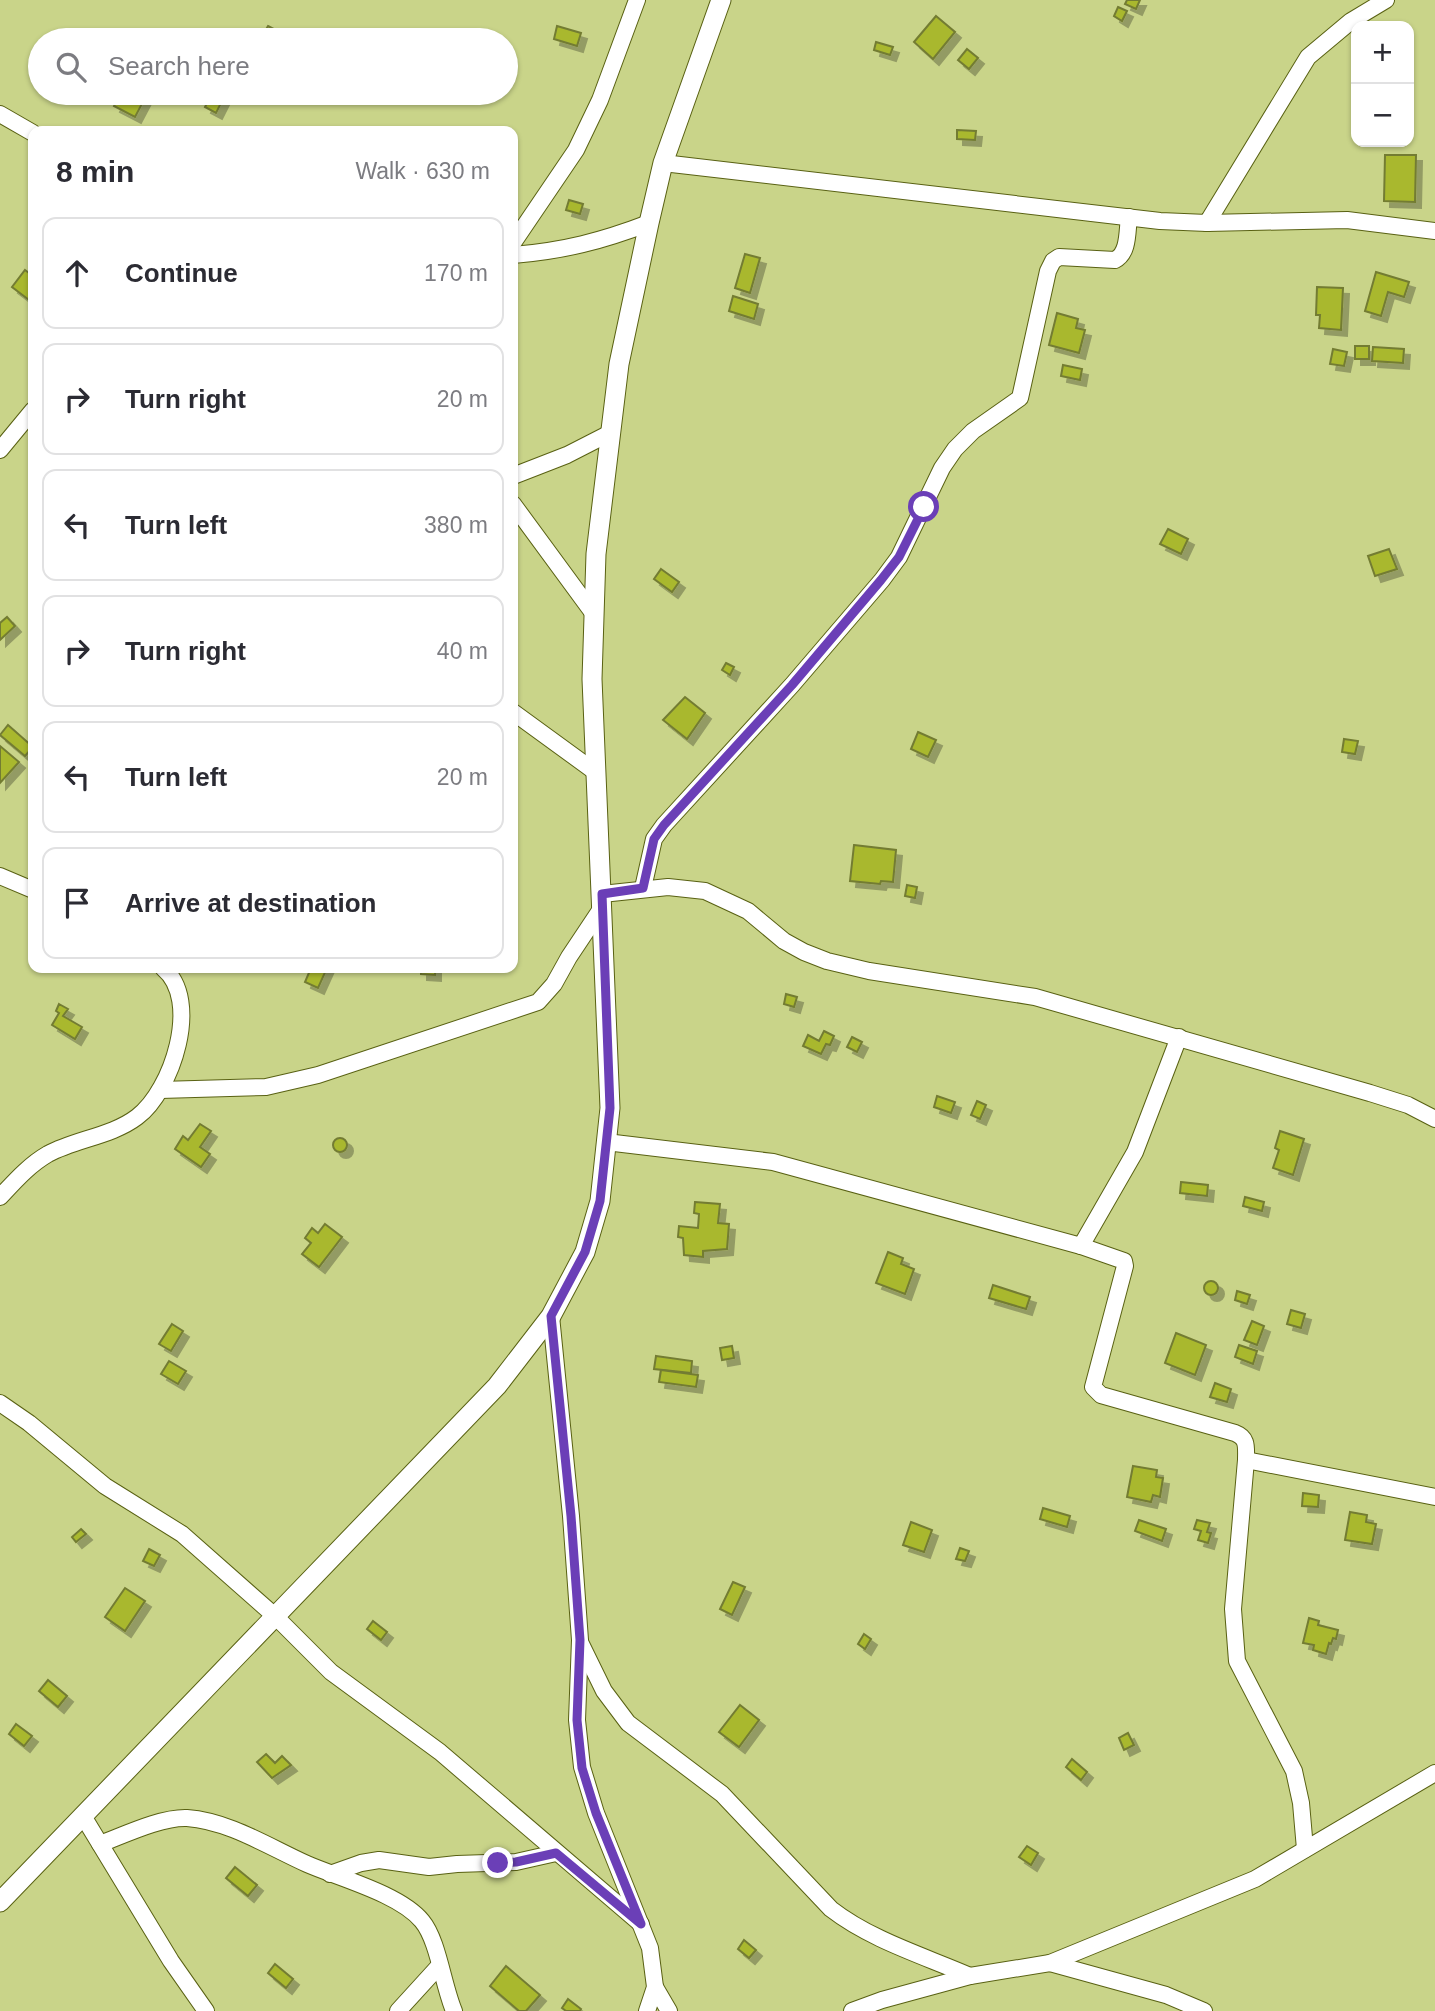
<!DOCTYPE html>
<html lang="en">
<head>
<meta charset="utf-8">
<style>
	body { margin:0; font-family:Arial,sans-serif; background:#f2f2f3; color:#2b2b33 }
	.controls { position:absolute; right:21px; top:21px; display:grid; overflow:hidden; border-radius:14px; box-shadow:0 2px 5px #0004 }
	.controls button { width:63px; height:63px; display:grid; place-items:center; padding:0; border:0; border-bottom:2px solid #e1e1e2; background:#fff; color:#2b2b33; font:35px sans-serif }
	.stop { position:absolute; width:21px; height:21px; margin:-16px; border:5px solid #6b3fb7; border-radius:50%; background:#fff }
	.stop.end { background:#6b3fb7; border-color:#fff; box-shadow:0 2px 7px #0008 }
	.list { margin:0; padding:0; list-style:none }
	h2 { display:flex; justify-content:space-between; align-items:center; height:91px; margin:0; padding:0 28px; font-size:30px }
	h2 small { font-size:23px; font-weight:400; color:#7c7c81 }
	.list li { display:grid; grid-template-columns:46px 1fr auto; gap:21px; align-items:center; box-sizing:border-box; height:112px; margin:0 14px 14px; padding:0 14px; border:2px solid #e1e1e2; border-radius:14px }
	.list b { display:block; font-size:26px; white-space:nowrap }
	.list em { font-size:23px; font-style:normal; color:#7c7c81 }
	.icon { flex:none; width:38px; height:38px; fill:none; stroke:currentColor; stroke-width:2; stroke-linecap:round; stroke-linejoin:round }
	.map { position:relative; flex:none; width:1435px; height:2011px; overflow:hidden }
	.search { position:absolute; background:#fff; box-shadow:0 2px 5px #0004; left:28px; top:28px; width:490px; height:77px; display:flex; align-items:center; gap:18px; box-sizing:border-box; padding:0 24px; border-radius:38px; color:#7c7c81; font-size:26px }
	.panel { position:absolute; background:#fff; box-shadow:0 2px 5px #0004; left:28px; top:126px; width:490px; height:847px; border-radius:14px }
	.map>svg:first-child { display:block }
	.building { fill:#a9b82d; stroke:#737c33; stroke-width:2; filter:url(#shadow) }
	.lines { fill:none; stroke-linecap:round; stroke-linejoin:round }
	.minor-casing { stroke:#596113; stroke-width:18 }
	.tertiary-casing { stroke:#596113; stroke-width:21 }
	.minor { stroke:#fff; stroke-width:16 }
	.tertiary { stroke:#fff; stroke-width:19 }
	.route { stroke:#6b3fb7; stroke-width:9 }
</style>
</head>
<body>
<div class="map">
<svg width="1435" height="2011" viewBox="0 0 1435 2011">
	<defs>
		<filter id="shadow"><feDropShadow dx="6" dy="6" stdDeviation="0" flood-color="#0004"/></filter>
	</defs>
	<rect width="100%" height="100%" fill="#c9d489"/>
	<g class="building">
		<path d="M 1127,0 L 1140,0 L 1136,9 L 1125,4 Z"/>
		<path d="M 1118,7 L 1127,11 L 1122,21 L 1114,16 Z"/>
		<path d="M 936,16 L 955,32 L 933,59 L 914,42 Z"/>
		<path d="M 268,26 L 294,40 L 265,40 L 261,38 Z"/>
		<path d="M 557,26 L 581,33 L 577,46 L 554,39 Z"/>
		<path d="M 876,42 L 893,47 L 890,55 L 874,50 Z"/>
		<path d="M 967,49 L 978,58 L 969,69 L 958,60 Z"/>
		<path d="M 121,93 L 135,93 L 145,98 L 135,117 L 114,106 Z"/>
		<path d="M 212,93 L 226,93 L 216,113 L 205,107 Z"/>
		<path d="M 957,130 L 976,131 L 975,140 L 957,139 Z"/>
		<path d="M 1385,155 L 1416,155 L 1415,202 L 1384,201 Z"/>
		<path d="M 569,200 L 583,204 L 580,214 L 566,210 Z"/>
		<path d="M 745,254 L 760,258 L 750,293 L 735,288 Z"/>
		<path d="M 25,270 L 33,276 L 33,303 L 12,287 Z"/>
		<path d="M 1376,272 L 1409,282 L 1404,297 L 1388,292 L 1381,316 L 1365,311 Z"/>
		<path d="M 1317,287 L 1343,288 L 1341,330 L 1319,328 L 1320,315 L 1316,315 Z"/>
		<path d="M 733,296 L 758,304 L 754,319 L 729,311 Z"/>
		<path d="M 1057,313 L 1078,319 L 1076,328 L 1085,330 L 1079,353 L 1049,345 Z"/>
		<rect x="1355" y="346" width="14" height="13"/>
		<path d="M 1373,347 L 1404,349 L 1403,363 L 1372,361 Z"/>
		<path d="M 1333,349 L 1347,352 L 1344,366 L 1330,364 Z"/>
		<path d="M 1063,365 L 1082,369 L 1080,380 L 1061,376 Z"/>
		<path d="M 1168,529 L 1188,539 L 1181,554 L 1160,544 Z"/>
		<path d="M 1389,549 L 1397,569 L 1375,576 L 1368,556 Z"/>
		<path d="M 661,569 L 679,582 L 672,592 L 654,579 Z"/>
		<path d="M 7,617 L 15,626 L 0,640 L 0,623 Z"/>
		<path d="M 726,663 L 734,667 L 730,675 L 722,670 Z"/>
		<path d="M 685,697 L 705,713 L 687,739 L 663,720 Z"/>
		<path d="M 8,725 L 33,747 L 25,756 L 0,735 Z"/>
		<path d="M 918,732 L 936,740 L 928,757 L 911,749 Z"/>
		<path d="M 1344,739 L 1358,741 L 1355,754 L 1342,752 Z"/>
		<path d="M 0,746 L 19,762 L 0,783 Z"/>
		<path d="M 854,845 L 896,850 L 893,882 L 881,881 L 880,884 L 850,881 Z"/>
		<path d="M 907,885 L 917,887 L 915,898 L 905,896 Z"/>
		<path d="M 311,968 L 327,968 L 318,988 L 305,982 Z"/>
		<path d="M 421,968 L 435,968 L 435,975 L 421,974 Z"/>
		<path d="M 786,994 L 797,997 L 794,1007 L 784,1004 Z"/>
		<path d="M 59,1004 L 68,1009 L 63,1016 L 82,1027 L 75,1039 L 52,1025 L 59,1013 L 56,1011 Z"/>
		<path d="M 824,1031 L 834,1036 L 830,1045 L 826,1044 L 821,1054 L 803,1046 L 808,1035 L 819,1041 Z"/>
		<path d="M 852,1037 L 862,1042 L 857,1052 L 847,1047 Z"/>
		<path d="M 937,1096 L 955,1102 L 951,1113 L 934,1107 Z"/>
		<path d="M 977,1101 L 986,1105 L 980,1119 L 971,1115 Z"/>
		<path d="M 200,1124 L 211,1131 L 200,1147 L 210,1154 L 201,1167 L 175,1149 L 183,1136 L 188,1140 Z"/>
		<path d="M 1280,1131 L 1304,1139 L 1293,1175 L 1273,1168 L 1279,1150 L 1275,1148 Z"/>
		<circle cx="340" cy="1145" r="7"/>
		<path d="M 1181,1182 L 1208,1185 L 1207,1196 L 1180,1193 Z"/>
		<path d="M 1245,1197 L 1264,1202 L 1262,1211 L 1243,1206 Z"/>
		<path d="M 695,1202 L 720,1204 L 718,1223 L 729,1224 L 727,1249 L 703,1251 L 703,1257 L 684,1255 L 683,1238 L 678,1237 L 679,1226 L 698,1228 L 699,1214 L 694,1213 Z"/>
		<path d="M 325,1224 L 342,1237 L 319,1267 L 302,1254 L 311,1243 L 305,1238 L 312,1228 L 318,1233 Z"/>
		<path d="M 888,1252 L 903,1258 L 901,1264 L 914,1269 L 905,1294 L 876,1283 Z"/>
		<circle cx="1211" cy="1288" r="7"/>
		<path d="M 993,1285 L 1030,1297 L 1026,1309 L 989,1298 Z"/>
		<path d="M 1237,1291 L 1250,1295 L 1247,1304 L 1235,1300 Z"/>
		<path d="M 1291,1310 L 1305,1314 L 1301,1328 L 1287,1324 Z"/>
		<path d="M 1252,1321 L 1264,1326 L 1257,1345 L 1244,1340 Z"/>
		<path d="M 172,1324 L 183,1331 L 171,1351 L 159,1344 Z"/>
		<path d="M 1176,1333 L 1206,1345 L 1195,1375 L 1165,1363 Z"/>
		<path d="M 1239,1345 L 1257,1351 L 1253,1364 L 1235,1357 Z"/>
		<path d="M 732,1346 L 734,1358 L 722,1360 L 720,1348 Z"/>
		<path d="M 656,1356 L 692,1361 L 691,1373 L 654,1369 Z"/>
		<path d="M 169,1361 L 186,1371 L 178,1384 L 161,1374 Z"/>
		<path d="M 661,1370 L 698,1375 L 696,1387 L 659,1382 Z"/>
		<path d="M 1215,1383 L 1231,1389 L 1227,1402 L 1210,1397 Z"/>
		<path d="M 1133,1466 L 1157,1470 L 1156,1477 L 1163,1478 L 1160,1497 L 1153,1495 L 1151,1502 L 1127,1497 Z"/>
		<path d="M 1303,1493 L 1319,1495 L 1318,1507 L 1302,1506 Z"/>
		<path d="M 1043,1508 L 1070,1516 L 1067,1527 L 1040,1519 Z"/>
		<path d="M 1350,1512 L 1367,1515 L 1366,1522 L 1376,1524 L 1372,1544 L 1345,1540 Z"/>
		<path d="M 1139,1520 L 1166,1529 L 1162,1541 L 1135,1531 Z"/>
		<path d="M 1197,1520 L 1210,1523 L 1207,1532 L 1211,1533 L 1208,1543 L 1198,1540 L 1201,1531 L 1194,1529 Z"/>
		<path d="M 911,1522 L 932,1530 L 924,1552 L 903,1545 Z"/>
		<path d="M 81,1529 L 86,1534 L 76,1542 L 72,1537 Z"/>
		<path d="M 960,1548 L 969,1551 L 965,1561 L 956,1559 Z"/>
		<path d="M 149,1549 L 160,1555 L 154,1566 L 143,1561 Z"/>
		<path d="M 733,1582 L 745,1587 L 732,1615 L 720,1609 Z"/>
		<path d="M 125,1588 L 145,1601 L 125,1631 L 105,1617 Z"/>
		<path d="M 1309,1618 L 1319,1621 L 1318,1625 L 1338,1630 L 1336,1639 L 1333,1638 L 1331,1644 L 1329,1643 L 1326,1654 L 1313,1650 L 1314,1645 L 1303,1643 Z"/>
		<path d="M 373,1621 L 387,1632 L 381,1640 L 367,1629 Z"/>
		<path d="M 864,1634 L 871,1639 L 865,1649 L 858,1644 Z"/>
		<path d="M 48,1680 L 67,1696 L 58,1707 L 39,1691 Z"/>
		<path d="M 740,1705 L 759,1720 L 739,1747 L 719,1732 Z"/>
		<path d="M 16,1724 L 32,1736 L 24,1746 L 9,1734 Z"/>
		<path d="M 1128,1733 L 1134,1745 L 1124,1750 L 1119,1738 Z"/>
		<path d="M 266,1754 L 275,1763 L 282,1756 L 291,1765 L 272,1778 L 257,1762 Z"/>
		<path d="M 1072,1759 L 1087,1772 L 1081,1780 L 1066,1767 Z"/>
		<path d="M 1027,1846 L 1038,1853 L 1031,1865 L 1019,1857 Z"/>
		<path d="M 235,1867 L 257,1885 L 248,1896 L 226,1878 Z"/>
		<path d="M 744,1940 L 756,1950 L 749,1958 L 738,1949 Z"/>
		<path d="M 275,1964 L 293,1979 L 286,1988 L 268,1973 Z"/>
		<path d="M 506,1966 L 540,1995 L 526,2011 L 519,2011 L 490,1986 Z"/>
		<path d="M 568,1999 L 581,2009 L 580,2011 L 566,2011 L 562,2008 Z"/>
	</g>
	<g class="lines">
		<defs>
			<g id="minor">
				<path d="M 0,114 L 33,133"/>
				<path d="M 663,163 L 1160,221 L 1207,223 L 1308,57 L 1351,21 L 1386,0"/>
				<path d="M 1207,223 L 1347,220 L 1435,231"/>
				<path d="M 513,243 L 576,150 L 600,100 L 637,0"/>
				<path d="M 513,255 C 563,251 602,241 649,223"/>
				<path d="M 0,450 L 33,410"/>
				<path d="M 513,476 L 567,455 L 610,433"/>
				<path d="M 513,504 L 593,613"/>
				<path d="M 513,712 L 594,771"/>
				<path d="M 0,876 L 33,890"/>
				<path d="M 643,888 L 654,839 L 664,825 L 792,685 L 882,580 L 899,557 L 942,468 L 955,449 L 973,431 L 1020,398 L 1048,271 L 1053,261 L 1059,257 L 1115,260 C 1129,253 1127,231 1129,217"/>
				<path d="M 602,894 L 668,887 L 705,891 L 748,911 L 784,941 L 804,952 L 827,961 L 869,971 L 1035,997 L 1370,1093 L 1408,1105 L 1435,1119"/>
				<path d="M 160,1090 L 266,1087 L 318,1075 L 538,1002 L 554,984 L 569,957 L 601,909"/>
				<path d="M 606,1142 L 773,1162 L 1081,1246 L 1124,1261 L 1125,1266 L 1093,1387 L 1101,1395 L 1235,1433 C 1248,1438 1246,1447 1246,1460 L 1233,1609 L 1237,1661 L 1294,1771 L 1301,1803 L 1305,1849"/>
				<path d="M 0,1197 C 15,1181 29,1165 48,1154 C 76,1139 112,1136 137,1117 C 172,1091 202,1000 163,968"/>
				<path d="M 1081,1246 L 1135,1152 L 1179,1037"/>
				<path d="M 551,1316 L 571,1516 L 580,1640 L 577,1720 L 582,1767 L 596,1813 L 650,1948 L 655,1987 L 647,2011"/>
				<path d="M 0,1403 L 29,1423 L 105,1486 L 182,1534 L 276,1617 L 331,1672 L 440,1752 L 641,1924"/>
				<path d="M 1246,1460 L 1435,1497"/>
				<path d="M 580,1642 L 604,1691 L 628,1723 L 722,1794 L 831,1909 C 871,1940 924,1956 970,1976"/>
				<path d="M 83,1816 L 171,1961 L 206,2011"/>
				<path d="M 100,1844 C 124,1835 161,1817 187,1818 C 229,1821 269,1847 307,1864 C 339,1878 400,1894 422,1921 C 438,1940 443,1985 454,2011"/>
				<path d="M 330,1874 L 361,1863 L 379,1860 L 429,1867 L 457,1864 L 516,1862 L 556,1853"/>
				<path d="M 1050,1963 L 1166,1995 L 1204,2011"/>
				<path d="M 655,1987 L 669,2011"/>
				<path d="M 398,2011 L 439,1966"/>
				<path d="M 852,2011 L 882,2000 L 970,1976 L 1050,1963 L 1255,1879 L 1435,1773"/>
			</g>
			<path id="tertiary" d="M 0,1902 L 497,1386 L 551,1316 L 585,1252 L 600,1201 L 610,1108 L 592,679 L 596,554 L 619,364 L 649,223 L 663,163 L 721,0"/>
		</defs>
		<use href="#minor" class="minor-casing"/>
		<use href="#tertiary" class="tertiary-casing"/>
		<use href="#minor" class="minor"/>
		<use href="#tertiary" class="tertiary"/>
	</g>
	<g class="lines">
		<path class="route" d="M 498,1863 L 516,1862 L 556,1853 L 641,1924 L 596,1813 L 582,1768 L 577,1720 L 580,1640 L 571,1516 L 551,1316 L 585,1252 L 600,1201 L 610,1108 L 602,894 L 643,888 L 654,839 L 664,825 L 792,685 L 881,580 L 899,557 L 924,507"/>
	</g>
</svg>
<div class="controls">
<button>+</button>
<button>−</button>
</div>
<div class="stop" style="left:924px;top:507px"></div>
<div class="stop end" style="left:498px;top:1863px"></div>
<div class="search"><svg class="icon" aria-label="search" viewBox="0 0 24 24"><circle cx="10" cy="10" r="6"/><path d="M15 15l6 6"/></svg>Search here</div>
<section class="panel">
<h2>8 min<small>Walk · 630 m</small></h2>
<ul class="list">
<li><svg class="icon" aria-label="ahead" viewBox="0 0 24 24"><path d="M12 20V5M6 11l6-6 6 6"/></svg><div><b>Continue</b></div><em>170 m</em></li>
<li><svg class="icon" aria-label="right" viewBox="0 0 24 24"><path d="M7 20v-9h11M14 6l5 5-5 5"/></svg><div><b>Turn right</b></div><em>20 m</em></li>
<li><svg class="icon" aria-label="left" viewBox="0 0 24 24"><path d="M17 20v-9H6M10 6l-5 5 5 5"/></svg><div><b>Turn left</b></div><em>380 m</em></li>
<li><svg class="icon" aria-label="right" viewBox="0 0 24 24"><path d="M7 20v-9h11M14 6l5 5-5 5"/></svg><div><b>Turn right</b></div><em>40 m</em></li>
<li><svg class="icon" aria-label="left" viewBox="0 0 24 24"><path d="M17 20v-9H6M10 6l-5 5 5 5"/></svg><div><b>Turn left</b></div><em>20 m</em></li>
<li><svg class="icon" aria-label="arrive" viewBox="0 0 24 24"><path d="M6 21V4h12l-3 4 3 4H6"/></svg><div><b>Arrive at destination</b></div></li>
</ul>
</section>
</div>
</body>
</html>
